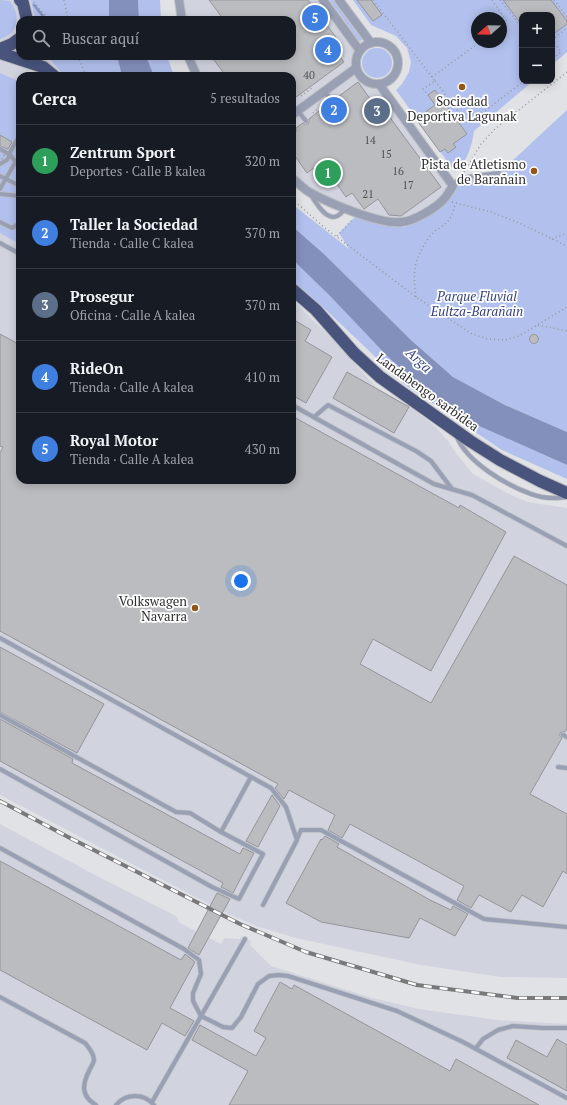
<!DOCTYPE html>
<html lang="es">
<head>
<meta charset="utf-8">
<style>
	body { margin:0; font-family:"PT Serif",serif; background:#20242c; color:#f1f3f6 }
	.controls { position:absolute; right:12px; top:12px; display:grid; overflow:hidden; border-radius:8px; box-shadow:0 2px 10px #0003 }
	.controls button { width:36px; height:36px; display:grid; place-items:center; padding:0; border:0; border-bottom:1px solid #363941; background:#171b24; color:#f1f3f6; font:20px sans-serif }
	.compass { position:absolute; left:471px; top:12px; width:36px; height:36px; border-radius:50%; background:#171b24; box-shadow:0 2px 10px #0003; rotate:250deg }
	.you { position:absolute; left:241px; top:581px; width:14px; height:14px; margin:-10px; border:3px solid #fff; border-radius:50%; background:#1a73e8; box-shadow:0 0 0 6px #1a73e833 }
	.badge { display:grid; place-items:center; width:26px; height:26px; border-radius:50%; background:#1a73e8; color:#fff; font-size:13px; font-weight:700 }
	.pin { position:absolute; translate:-50% -50%; border:2px solid #fff; box-shadow:0 1px 4px #0006 }
	.list { margin:0; padding:0; list-style:none }
	h2 { display:flex; justify-content:space-between; align-items:center; height:52px; margin:0; padding:0 16px; font-size:17px }
	h2 small { font-size:13px; font-weight:400; color:#9ea1a6 }
	.list li { display:grid; grid-template-columns:26px 1fr auto; gap:12px; align-items:center; box-sizing:border-box; height:72px; padding:0 16px; border-top:1px solid #363941 }
	.list b { display:block; font-size:15px; white-space:nowrap }
	.list p { margin:0; font-size:13px; white-space:nowrap; color:#9ea1a6 }
	.list em { font-size:13px; font-style:normal; color:#9ea1a6 }
	.icon { flex:none; width:22px; height:22px; fill:none; stroke:currentColor; stroke-width:2; stroke-linecap:round; stroke-linejoin:round }
	.map { position:relative; flex:none; width:567px; height:1105px; overflow:hidden }
	.search { position:absolute; background:#171b24; box-shadow:0 2px 10px #0003; left:16px; top:16px; width:280px; height:44px; display:flex; align-items:center; gap:10px; box-sizing:border-box; padding:0 14px; border-radius:12px; color:#9ea1a6; font-size:15px }
	.panel { position:absolute; background:#171b24; box-shadow:0 2px 10px #0003; left:16px; top:72px; width:280px; height:412px; border-radius:12px }
	.map>svg:first-child { display:block }
	.built { fill:#d1d4df }
	.green { fill:#b1c0ed; fill-rule:evenodd }
	.water { fill:#8390bc }
	.lines { fill:none; stroke-linecap:round; stroke-linejoin:round }
	.stream { stroke:#8390bc; stroke-width:2.5 }
	.building { fill:#bbbcc0; stroke:#949599 }
	.lane-casing { stroke:#bdbec2; stroke-width:5.5 }
	.street-casing { stroke:#bdbec2; stroke-width:10 }
	.highway-casing { stroke:#bdbec2; stroke-width:14 }
	.path { stroke:#98989c; stroke-width:1.5; stroke-dasharray:1 3; stroke-linecap:butt }
	.lane { stroke:#99a0b4; stroke-width:4 }
	.street { stroke:#99a0b4; stroke-width:8 }
	.highway { stroke:#48547c; stroke-width:12 }
	.rail-casing { stroke:#79797c; stroke-width:4 }
	.rail { stroke:#fff; stroke-width:2.5; stroke-dasharray:8; stroke-linecap:butt }
	.path-bridge { stroke:#98989c; stroke-width:1.5; stroke-dasharray:1 3; stroke-linecap:butt }
	.poi-dot { fill:#925617; stroke:#fff; stroke-width:1.5 }
	.labels { text-anchor:middle; stroke-width:3.5; stroke-linejoin:round; paint-order:stroke }
	.number-label { font-size:11px; fill:#515254 }
	.poi-label { font-size:13px; fill:#2e2e30; stroke:#fff; text-anchor:end }
	.park-label { font-size:13px; font-style:italic; fill:#35437c; stroke:#fff }
	.street-label { font-size:13px; fill:#2e2e30; stroke:#fff }
	.water-label { font-size:14px; font-style:italic; fill:#3a4982; stroke:#fff }
</style>
</head>
<body>
<div class="map">
<svg width="567" height="1105" viewBox="0 0 567 1105">
	<rect width="100%" height="100%" fill="#e1e2e6"/>
	<g class="built">
		<path d="M 0,0 L 63,0 L 70,20 L 20,20 L 20,56 L 82,56 L 89,76 L 20,76 L 20,480 L 292,480 L 292,299 L 334,341 L 376,387 L 409,406 L 436,427 L 448,441 L 458,456 L 473,474 L 507,493 L 527,502 L 567,508 L 567,978 L 501,977 L 421,965 L 296,938 L 259,927 L 228,914 L 0,795 Z"/>
		<path d="M 179,0 L 332,0 L 366,46 L 357,58 L 363,79 L 379,84 L 453,186 L 444,199 L 401,222 L 355,213 L 292,178 L 292,76 L 197,76 L 188,56 L 292,56 L 292,20 L 182,20 Z"/>
		<path d="M 0,824 L 97,876 L 176,916 L 180,923 L 221,944 L 224,938 L 240,939 L 242,936 L 251,941 L 250,945 L 271,966 L 372,998 L 419,1009 L 497,1020 L 567,1024 L 567,1105 L 0,1105 Z"/>
	</g>
	<g class="green">
		<path d="M 0,0 L 10,1 C 21,15 19,34 0,39 Z"/>
		<path d="M 31,0 L 109,0 L 109,20 L 35,20 Z"/>
		<path d="M 138,0 L 160,0 L 161,20 L 139,20 Z"/>
		<path d="M 330,0 L 333,0 L 357,33 L 363,39 L 359,41 Z"/>
		<path d="M 353,0 L 567,0 L 567,52 L 552,65 L 552,15 L 522,15 L 522,81 L 533,81 L 474,131 C 472,146 467,162 455,172 L 396,90 L 402,84 L 409,72 L 411,62 L 407,48 L 396,36 L 371,25 ZM 477,18 L 501,18 L 501,42 L 477,42 Z"/>
		<circle cx="377" cy="63" r="15"/>
		<path d="M 48,56 L 117,56 L 122,76 L 66,76 L 58,69 Z"/>
		<path d="M 146,56 L 167,56 L 174,76 L 154,76 Z"/>
		<path d="M 0,73 L 20,82 L 20,244 L 0,233 Z"/>
		<path d="M 567,110 L 567,432 L 505,405 L 453,377 L 411,340 L 324,254 L 292,226 L 292,204 L 349,249 L 339,233 L 355,217 L 390,226 L 405,227 L 432,213 L 453,186 L 468,177 L 499,173 Z"/>
		<path d="M 292,259 L 330,296 L 388,357 L 430,394 L 479,426 L 567,465 L 567,479 L 502,450 L 404,384 L 326,310 L 292,280 Z"/>
	</g>
	<g class="water">
		<path d="M 109,0 L 138,0 L 139,20 L 109,20 Z"/>
		<path d="M 117,56 L 146,56 L 154,76 L 122,76 Z"/>
		<path d="M 292,226 L 324,254 L 411,340 L 453,377 L 505,405 L 567,432 L 567,465 L 479,426 L 430,394 L 388,357 L 330,296 L 292,259 Z"/>
	</g>
	<g class="lines">
		<path class="stream" d="M 34,5 L 46,20"/>
	</g>
	<g class="building">
		<path d="M 209,0 L 308,0 L 338,40 L 331,45 L 344,62 L 292,100 L 292,76 L 226,76 L 211,56 L 292,56 L 292,20 L 224,20 Z"/>
		<path d="M 357,0 L 371,0 L 382,15 L 373,21 Z"/>
		<path d="M 503,0 L 551,0 L 567,21 L 567,24 L 552,35 L 552,15 L 522,15 L 522,25 Z"/>
		<path d="M 358,82 L 371,100 L 375,97 L 441,187 L 401,216 L 389,215 L 378,199 L 364,209 L 352,193 L 346,197 L 334,180 L 327,185 L 314,168 L 307,173 L 292,152 L 292,133 L 296,132 L 296,128 L 303,123 L 305,124 L 308,124 L 309,122 L 309,119 L 329,103 L 334,104 L 335,102 L 335,99 Z"/>
		<path d="M 435,90 L 467,134 L 453,144 L 456,147 L 448,153 L 445,149 L 440,152 L 416,119 L 435,105 L 428,95 Z"/>
		<path d="M 0,135 L 12,142 L 8,149 L 0,146 Z"/>
		<path d="M 292,319 L 311,330 L 305,341 L 332,357 L 306,403 L 292,395 Z"/>
		<path d="M 0,334 L 20,345 L 20,480 L 292,480 L 292,416 L 459,508 L 460,505 L 506,532 L 431,671 L 373,639 L 360,664 L 431,703 L 514,556 L 567,585 L 567,729 L 565,732 L 562,732 L 560,733 L 560,736 L 562,738 L 530,794 L 567,814 L 567,874 L 563,871 L 543,907 L 522,895 L 511,912 L 479,895 L 471,908 L 457,900 L 464,886 L 350,824 L 342,838 L 328,830 L 335,815 L 289,790 L 284,799 L 275,788 L 278,784 L 0,631 L 0,453 L 3,447 L 0,446 Z"/>
		<circle cx="534" cy="339" r="4.5"/>
		<path d="M 347,372 L 409,407 L 394,433 L 333,398 Z"/>
		<path d="M 0,647 L 104,704 L 77,753 L 0,712 Z"/>
		<path d="M 0,719 L 73,759 L 72,763 L 240,854 L 243,848 L 254,853 L 233,893 L 221,887 L 223,883 L 0,761 Z"/>
		<path d="M 272,795 L 280,806 L 258,847 L 246,841 Z"/>
		<path d="M 325,836 L 339,844 L 337,847 L 430,900 L 451,910 L 453,906 L 468,914 L 455,936 L 420,918 L 409,938 L 321,922 L 286,903 L 321,839 L 322,840 Z"/>
		<path d="M 0,861 L 181,960 L 185,954 L 195,962 L 170,1008 L 194,1021 L 185,1036 L 162,1023 L 147,1050 L 0,970 Z"/>
		<path d="M 217,893 L 230,899 L 199,955 L 188,948 Z"/>
		<path d="M 280,982 L 292,989 L 294,985 L 450,1071 L 456,1059 L 539,1105 L 229,1105 L 248,1071 L 192,1040 L 200,1025 L 256,1056 L 266,1038 L 254,1031 Z"/>
		<path d="M 557,1039 L 567,1045 L 567,1091 L 507,1058 L 516,1040 L 547,1057 Z"/>
	</g>
	<g class="lines">
		<defs>
			<g id="lane">
				<path d="M 325,92 L 332,101"/>
				<path d="M 298,111 L 306,121"/>
				<path d="M 292,128 L 293,130"/>
				<path d="M 0,149 L 10,155 L 20,167"/>
				<path d="M 9,154 L 18,138"/>
				<path d="M 0,164 L 7,160 L 10,155"/>
				<path d="M 0,176 L 20,186"/>
				<path d="M 453,186 L 457,181 L 468,177 L 499,173"/>
				<path d="M 0,189 L 16,161"/>
				<path d="M 0,194 L 20,196"/>
				<path d="M 311,195 C 319,208 332,229 345,208"/>
				<path d="M 0,222 L 12,228 L 20,223"/>
				<path d="M 0,243 L 20,254"/>
				<path d="M 292,405 L 434,484 L 472,495 L 567,546"/>
				<path d="M 314,417 L 328,405 L 416,451 L 431,461 L 452,489"/>
				<path d="M 457,437 C 467,462 506,485 531,494 C 542,498 555,499 567,497"/>
				<path d="M 0,638 L 271,788 L 286,807 L 297,840 L 263,905"/>
				<path d="M 0,715 L 176,812 L 190,813 L 221,832 L 263,854 L 239,899 L 212,887 L 0,769"/>
				<path d="M 563,735 L 567,737"/>
				<path d="M 558,767 L 567,768"/>
				<path d="M 221,832 L 251,777"/>
				<path d="M 297,839 L 301,830 L 321,830 L 484,919 L 567,927"/>
				<path d="M 0,848 L 184,949 L 199,960 L 201,974 L 193,993 L 193,1001 L 201,1016 L 223,1027 L 232,1028 L 241,1017 L 258,984 L 269,976 L 279,975 L 288,976 L 397,1011 L 463,1042 L 567,1098"/>
				<path d="M 0,997 L 85,1043 C 89,1048 94,1053 94,1060 C 94,1063 90,1068 89,1071 C 82,1085 81,1096 96,1105"/>
				<path d="M 476,1048 L 483,1039 L 498,1030 L 513,1026 L 543,1028 L 567,1028"/>
				<path d="M 152,1102 L 245,939"/>
				<path d="M 116,1105 C 126,1093 144,1093 154,1105"/>
			</g>
			<g id="street">
				<path d="M 179,0 L 182,20"/>
				<path d="M 323,0 L 360,51"/>
				<path d="M 339,0 L 371,43"/>
				<circle cx="377" cy="63" r="21"/>
				<path d="M 188,56 L 197,76"/>
				<path d="M 292,115 L 356,68"/>
				<path d="M 292,178 C 298,183 303,188 309,192 C 329,203 380,225 402,222 C 414,221 436,208 444,199 C 448,195 450,190 453,186 L 379,84"/>
			</g>
			<g id="highway">
				<path d="M 20,0 L 23,3 L 27,20"/>
				<path d="M 0,49 L 12,44 L 20,38"/>
				<path d="M 0,53 L 43,67 L 54,76"/>
				<path d="M 292,289 L 316,310 L 354,353 L 380,377 L 470,441 L 500,460 L 540,481 L 567,493"/>
			</g>
		</defs>
		<use href="#lane" class="lane-casing"/>
		<use href="#street" class="street-casing"/>
		<use href="#highway" class="highway-casing"/>
		<g class="path">
			<path d="M 64,0 L 68,20"/>
			<path d="M 373,0 L 435,81 L 423,89 L 428,95"/>
			<path d="M 492,0 L 507,22 L 501,26"/>
			<path d="M 500,0 L 522,28"/>
			<path d="M 554,0 L 567,17"/>
			<path d="M 34,2 L 49,20"/>
			<path d="M 552,40 L 561,52 L 552,59"/>
			<path d="M 552,40 L 567,28"/>
			<path d="M 78,56 L 86,76"/>
			<path d="M 432,77 L 480,42"/>
			<path d="M 435,81 L 468,124 L 524,81"/>
			<path d="M 301,96 L 312,88"/>
			<path d="M 313,113 L 325,103"/>
			<path d="M 464,172 L 481,144 L 496,128 L 567,72"/>
			<path d="M 292,199 L 325,228 L 416,297 L 472,334 L 488,339 L 505,340 L 519,336 L 567,307"/>
			<path d="M 452,202 L 491,212 L 517,222 L 567,246"/>
			<path d="M 337,236 L 352,220"/>
			<path d="M 552,239 L 567,233"/>
			<path d="M 416,297 C 414,278 412,265 423,247 C 425,244 427,240 429,237 C 442,223 451,226 455,204"/>
			<path d="M 538,325 L 567,331"/>
		</g>
		<use href="#lane" class="lane"/>
		<use href="#street" class="street"/>
		<use href="#highway" class="highway"/>
		<defs>
			<path id="rail" d="M 0,801 L 70,838 L 240,924 L 306,952 L 417,985 L 517,998 L 567,998"/>
		</defs>
		<use href="#rail" class="rail-casing"/>
		<use href="#rail" class="rail"/>
		<path class="path-bridge" d="M 0,163 L 7,149"/>
	</g>
	<g class="poi-dot">
		<circle cx="462" cy="87" r="4"/>
		<circle cx="534" cy="171" r="4"/>
		<circle cx="195" cy="608" r="4"/>
	</g>
	<g class="labels">
		<g class="number-label">
			<text x="309" y="79">40</text>
			<text x="370" y="144">14</text>
			<text x="386" y="158">15</text>
			<text x="398" y="175">16</text>
			<text x="408" y="189">17</text>
			<text x="368" y="198">21</text>
		</g>
		<g class="poi-label">
			<text x="462" y="106" text-anchor="middle">Sociedad<tspan x="462" dy="15">Deportiva Lagunak</tspan></text>
			<text x="526" y="169">Pista de Atletismo<tspan x="526" dy="15">de Barañain</tspan></text>
			<text x="187" y="606">Volkswagen<tspan x="187" dy="15">Navarra</tspan></text>
		</g>
		<g class="park-label">
			<text x="477" y="301">Parque Fluvial<tspan x="477" dy="15">Eultza-Barañain</tspan></text>
		</g>
		<g class="street-label">
			<text transform="translate(428 392) rotate(36)" y="5">Landabengo sarbidea</text>
		</g>
		<g class="water-label">
			<text transform="translate(419 360) rotate(42)" y="5">Arga</text>
		</g>
	</g>
</svg>
<div class="controls">
<button>+</button>
<button>−</button>
</div>
<svg class="compass" viewBox="-18 -18 36 36"><path d="M0-13l5 13h-10z" fill="#e53935"/><path d="M0 13l5-13h-10z" fill="#9ea1a6"/></svg>
<div class="you"></div>
<div class="pin badge" style="left:328px;top:173px;background:#2e9e5b">1</div>
<div class="pin badge" style="left:334px;top:110px;background:#3f7fe0">2</div>
<div class="pin badge" style="left:377px;top:111px;background:#5c6f8a">3</div>
<div class="pin badge" style="left:328px;top:50px;background:#3f7fe0">4</div>
<div class="pin badge" style="left:315px;top:18px;background:#3f7fe0">5</div>
<div class="search"><svg class="icon" aria-label="search" viewBox="0 0 24 24"><circle cx="10" cy="10" r="6"/><path d="M15 15l6 6"/></svg>Buscar aquí</div>
<section class="panel">
<h2>Cerca<small>5 resultados</small></h2>
<ul class="list">
<li><span class="badge" style="background:#2e9e5b">1</span><div><b>Zentrum Sport</b><p>Deportes · Calle B kalea</p></div><em>320 m</em></li>
<li><span class="badge" style="background:#3f7fe0">2</span><div><b>Taller la Sociedad</b><p>Tienda · Calle C kalea</p></div><em>370 m</em></li>
<li><span class="badge" style="background:#5c6f8a">3</span><div><b>Prosegur</b><p>Oficina · Calle A kalea</p></div><em>370 m</em></li>
<li><span class="badge" style="background:#3f7fe0">4</span><div><b>RideOn</b><p>Tienda · Calle A kalea</p></div><em>410 m</em></li>
<li><span class="badge" style="background:#3f7fe0">5</span><div><b>Royal Motor</b><p>Tienda · Calle A kalea</p></div><em>430 m</em></li>
</ul>
</section>
</div>
</body>
</html>
